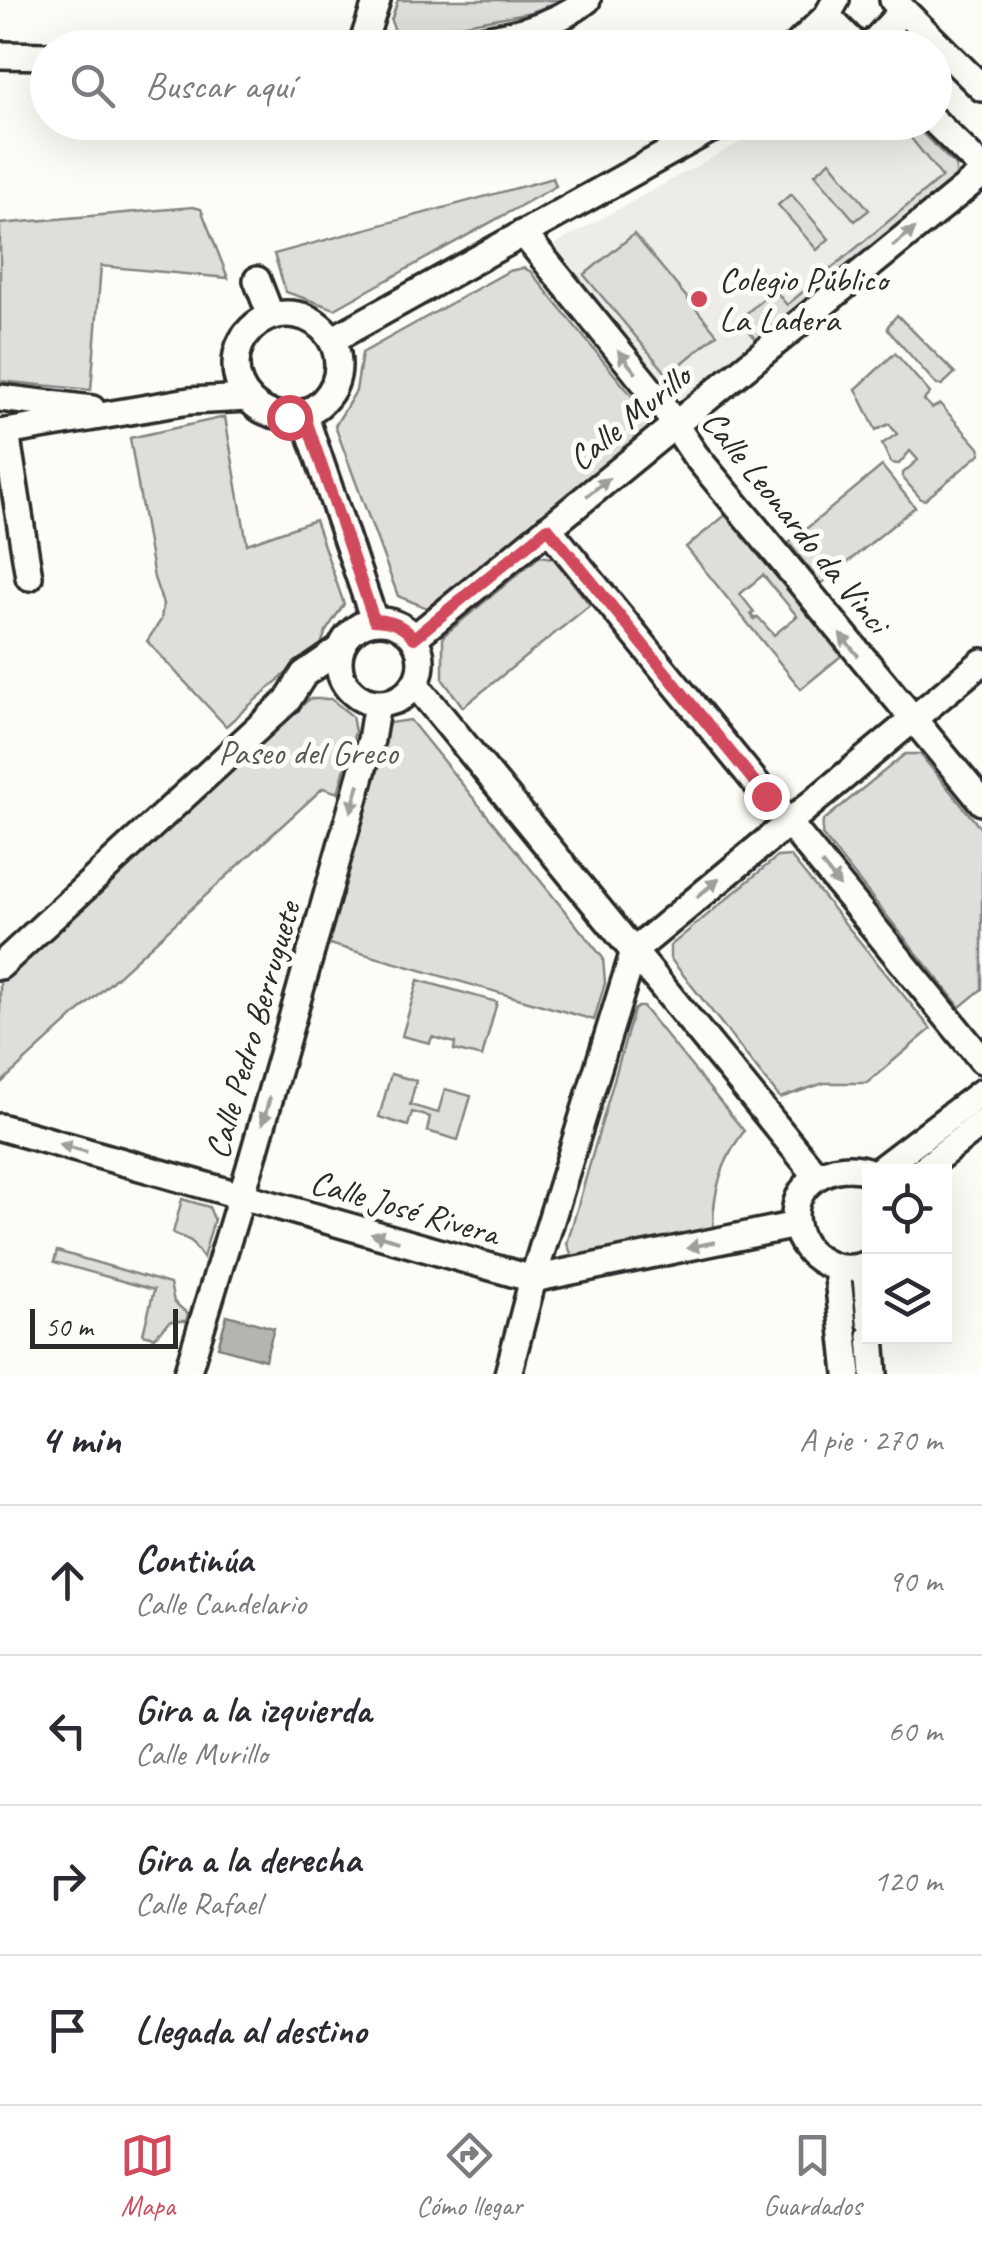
<!DOCTYPE html>
<html lang="es">
<head>
<meta charset="utf-8">
<style>
	body { margin:0; font-family:Caveat,sans-serif; background:#f7f7f7; color:#2b2b33 }
	.controls { position:absolute; right:30px; bottom:30px; display:grid; overflow:hidden; border-radius:0px; box-shadow:0 10px 40px #0002 }
	.controls button { width:90px; height:90px; display:grid; place-items:center; padding:0; border:0; border-bottom:2px solid #e1e1e2; background:#fff; color:#2b2b33; font:50px sans-serif }
	.scale { position:absolute; left:30px; bottom:25px; width:148px; box-sizing:border-box; padding-left:10px; border:5px solid #2b2b2b; border-top:0; font-size:28px; line-height:35px; white-space:nowrap; color:#2b2b2b; -webkit-text-stroke:8px #fdfcf7; paint-order:stroke }
	.stop { position:absolute; width:30px; height:30px; margin:-22px; border:8px solid #d1495b; border-radius:50%; background:#fff }
	.stop.end { background:#d1495b; border-color:#fff; box-shadow:0 2px 10px #0008 }
	.list { margin:0; padding:0; list-style:none }
	h2 { display:flex; justify-content:space-between; align-items:center; height:130px; margin:0; padding:0 40px; font-size:42px }
	h2 small { font-size:32px; font-weight:400; color:#7c7c81 }
	.list li { display:grid; grid-template-columns:65px 1fr auto; gap:30px; align-items:center; box-sizing:border-box; height:150px; padding:0 40px; border-top:2px solid #e1e1e2 }
	.list b { display:block; font-size:38px; white-space:nowrap }
	.list p { margin:0; font-size:32px; white-space:nowrap; color:#7c7c81 }
	.list em { font-size:32px; font-style:normal; color:#7c7c81 }
	.icon { flex:none; width:55px; height:55px; fill:none; stroke:currentColor; stroke-width:2; stroke-linecap:round; stroke-linejoin:round }
	.map { position:relative; flex:none; width:982px; height:1374px; overflow:hidden }
	.search { position:absolute; background:#fff; box-shadow:0 10px 40px #0002; left:30px; right:30px; top:30px; height:110px; display:flex; align-items:center; gap:25px; box-sizing:border-box; padding:0 35px; border-radius:55px; color:#7c7c81; font-size:38px }
	.sheet { height:730px; background:#fff }
	nav { display:flex; justify-content:space-around; align-items:center; box-sizing:border-box; height:140px; border-top:2px solid #e1e1e2; background:#fff; font-size:28px; color:#7c7c81 }
	nav a { display:grid; justify-items:center; gap:5px }
	nav .on { color:#d1495b }
	.map>svg:first-child { display:block }
	.built { fill:#edece8 }
	.green { fill:#dfdeda; stroke:#858482; stroke-width:2.5; fill-rule:evenodd }
	.water { fill:#b5b4b1; stroke:#7e7d7b; stroke-width:2.5 }
	.lines { fill:none; stroke-linecap:round; stroke-linejoin:round }
	.street-casing { stroke:#2b2b2b; stroke-width:32 }
	.street { stroke:#fdfcf7; stroke-width:25 }
	.oneway { fill:#9e9e9b }
	.route { stroke:#d1495b; stroke-width:12 }
	.poi-dot { fill:#d1495b; stroke:#fdfcf7; stroke-width:4 }
	.labels { text-anchor:middle; stroke-width:10; stroke-linejoin:round; paint-order:stroke }
	.poi-label { font-size:35px; fill:#2b2b2b; stroke:#fdfcf7; text-anchor:start }
	.street-label { font-size:35px; fill:#2b2b2b; stroke:#fdfcf7 }
	.park-label { font-size:35px; fill:#585857; stroke:#fdfcf7 }
</style>
</head>
<body>
<div class="map">
<svg width="982" height="1374" viewBox="0 0 982 1374">
	<rect width="100%" height="100%" fill="#fdfcf7"/>
	<filter id="ink" filterUnits="userSpaceOnUse"><feTurbulence type="fractalNoise" baseFrequency=".01" numOctaves="2"/><feDisplacementMap in="SourceGraphic" scale="20" xChannelSelector="R" yChannelSelector="G"/><feConvolveMatrix kernelMatrix="1 2 1 2 8 2 1 2 1" color-interpolation-filters="sRGB"/></filter>
	<g filter="url(#ink)">
		<path class="built" d="M 775,123 L 912,123 L 956,166 L 956,177 L 687,398 L 671,397 L 555,256 L 555,244 Z"/>
		<g class="green">
			<path d="M 398,0 L 562,0 L 532,12 L 404,35 L 395,31 L 391,21 Z"/>
			<path d="M 899,123 L 912,123 L 956,166 L 956,177 L 757,341 L 740,319 L 774,289 L 787,305 L 942,177 Z"/>
			<path d="M 830,161 L 869,210 L 855,221 L 815,174 Z"/>
			<path d="M 553,178 L 556,186 L 335,309 L 286,292 L 274,254 Z"/>
			<path d="M 791,194 L 829,239 L 817,250 L 778,205 Z"/>
			<path d="M 193,207 L 201,209 L 228,278 L 101,266 L 91,390 L 0,381 L 0,224 Z"/>
			<path d="M 634,234 L 717,334 L 668,375 L 584,275 Z"/>
			<path d="M 523,268 L 530,271 L 649,417 L 648,430 L 427,608 L 398,596 L 335,426 L 356,391 L 362,353 L 509,271 Z"/>
			<path d="M 897,315 L 955,373 L 942,385 L 937,385 L 888,330 L 888,326 Z"/>
			<path d="M 895,353 L 930,393 L 924,400 L 932,408 L 940,404 L 980,449 L 980,454 L 925,500 L 921,499 L 903,478 L 903,473 L 918,460 L 910,451 L 899,464 L 891,463 L 882,444 L 897,434 L 889,424 L 876,430 L 856,389 Z"/>
			<path d="M 225,417 L 247,544 L 315,520 L 344,604 L 326,631 L 319,650 L 284,675 L 226,726 L 147,641 L 161,620 L 163,604 L 154,578 L 130,438 Z"/>
			<path d="M 882,466 L 915,507 L 821,584 L 789,543 Z"/>
			<path d="M 727,514 L 841,656 L 801,689 L 686,547 ZM 763,575 L 797,616 L 774,635 L 758,617 L 754,619 L 751,614 L 754,612 L 740,594 Z"/>
			<path d="M 540,556 L 553,558 L 590,605 L 463,707 L 443,680 L 443,636 Z"/>
			<path d="M 309,699 L 331,699 L 352,716 L 355,732 L 338,793 L 323,788 L 0,1084 L 0,981 Z"/>
			<path d="M 410,720 L 603,958 L 605,983 L 594,1020 L 326,943 L 389,723 Z"/>
			<path d="M 905,754 L 920,754 L 982,830 L 982,989 L 960,1007 L 822,835 L 823,821 Z"/>
			<path d="M 790,856 L 931,1029 L 867,1083 L 824,1083 L 780,1098 L 670,958 L 670,946 L 777,857 Z"/>
			<path d="M 418,980 L 497,1002 L 482,1057 L 454,1050 L 455,1043 L 432,1037 L 430,1043 L 402,1036 Z"/>
			<path d="M 638,1007 L 643,1007 L 744,1131 C 722,1161 713,1191 713,1228 L 573,1258 L 567,1244 L 634,1010 Z"/>
			<path d="M 391,1074 L 416,1081 L 410,1105 L 438,1113 L 445,1089 L 471,1096 L 458,1140 L 427,1131 L 430,1117 L 412,1112 L 408,1126 L 379,1117 Z"/>
			<path d="M 182,1199 L 209,1207 L 214,1219 L 203,1258 L 191,1241 L 173,1233 Z"/>
			<path d="M 57,1251 L 170,1284 L 174,1302 L 188,1314 L 186,1321 L 171,1321 L 154,1337 L 143,1334 L 154,1290 L 54,1262 Z"/>
		</g>
		<path class="water" d="M 227,1315 L 274,1328 L 265,1360 L 218,1347 Z"/>
		<g class="lines">
			<defs>
				<g id="street">
					<path d="M 893,0 L 982,88"/>
					<path d="M 827,16 L 859,48"/>
					<path d="M 361,48 L 377,0"/>
					<path d="M 432,48 C 487,38 543,35 587,0"/>
					<path d="M 794,48 L 827,16 L 836,0"/>
					<path d="M 868,48 L 903,10"/>
					<path d="M 0,55 L 48,56"/>
					<path d="M 934,121 L 982,168"/>
					<path d="M 523,233 L 657,398 L 695,455 L 982,802"/>
					<path d="M 257,280 L 271,316"/>
					<circle cx="287" cy="365" r="51"/>
					<path d="M 332,340 L 709,130 L 730,122"/>
					<path d="M 0,398 L 92,409"/>
					<path d="M 304,414 L 374,620"/>
					<path d="M 6,432 L 29,577"/>
					<path d="M 0,433 L 189,401 L 248,398"/>
					<path d="M 548,528 L 982,1060"/>
					<circle cx="380" cy="662" r="41"/>
					<path d="M 414,638 L 982,174"/>
					<path d="M 415,684 L 817,1176"/>
					<path d="M 0,966 L 287,701 L 304,674 L 339,650"/>
					<path d="M 0,1127 L 533,1279 L 796,1225"/>
					<path d="M 877,1172 L 982,1092"/>
					<path d="M 920,1172 L 982,1123"/>
					<path d="M 870,1263 C 839,1278 803,1259 796,1225 C 788,1182 835,1158 870,1172"/>
					<path d="M 865,1266 L 870,1321"/>
					<path d="M 837,1268 L 848,1374"/>
					<path d="M 871,1336 L 874,1374"/>
					<path d="M 187,1374 L 250,1167 L 371,740 L 377,703"/>
					<path d="M 508,1374 L 533,1279 L 634,951 L 982,662"/>
				</g>
			</defs>
			<use href="#street" class="street-casing"/>
			<use href="#street" class="street"/>
		</g>
		<defs><path id="oneway-solid" d="M-6-.8H1V-3.2L6.5 0L1 3.2V.8H-6Z" transform="scale(2.5)"/></defs>
		<g class="oneway">
			<use href="#oneway-solid" transform="translate(904 237) rotate(-39)"/>
			<use href="#oneway-solid" transform="translate(627 362) rotate(-129)"/>
			<use href="#oneway-solid" transform="translate(598 487) rotate(-39)"/>
			<use href="#oneway-solid" transform="translate(849 645) rotate(-130)"/>
			<use href="#oneway-solid" transform="translate(355 798) rotate(106)"/>
			<use href="#oneway-solid" transform="translate(831 875) rotate(51)"/>
			<use href="#oneway-solid" transform="translate(708 888) rotate(-40)"/>
			<use href="#oneway-solid" transform="translate(266 1111) rotate(106)"/>
			<use href="#oneway-solid" transform="translate(73 1148) rotate(-164)"/>
			<use href="#oneway-solid" transform="translate(385 1237) rotate(-164)"/>
			<use href="#oneway-solid" transform="translate(701 1245) rotate(168)"/>
		</g>
	</g>
	<g class="lines" filter="url(#ink)">
		<path class="route" d="M 289,417 L 304,414 L 374,620 C 392,621 402,625 414,638 L 548,528 L 766,796"/>
	</g>
	<circle class="poi-dot" cx="699" cy="299" r="10"/>
	<g class="labels">
		<g class="poi-label">
			<text x="719" y="291">Colegio Público<tspan x="719" dy="40">La Ladera</tspan></text>
		</g>
		<g class="street-label">
			<text transform="translate(629 417) rotate(-39)" y="12">Calle Murillo</text>
			<text transform="translate(796 521) rotate(51)" y="12">Calle Leonardo da Vinci</text>
			<text transform="translate(252 1030) rotate(-74)" y="12">Calle Pedro Berruguete</text>
			<text transform="translate(405 1207) rotate(16)" y="12">Calle José Rivera</text>
		</g>
		<g class="park-label">
			<text x="308" y="764">Paseo del Greco</text>
		</g>
	</g>
</svg>
<div class="controls">
<button><svg class="icon" aria-label="locate" viewBox="0 0 24 24"><circle cx="12" cy="12" r="6"/><path d="M12 2v4M12 18v4M2 12h4M18 12h4"/></svg></button>
<button><svg class="icon" aria-label="layers" viewBox="0 0 24 24"><path d="M12 4l9 5-9 5-9-5zM3 14l9 5 9-5"/></svg></button>
</div>
<div class="scale">50 m</div>
<div class="stop" style="left:289px;top:417px"></div>
<div class="stop end" style="left:766px;top:796px"></div>
<div class="search"><svg class="icon" aria-label="search" viewBox="0 0 24 24"><circle cx="10" cy="10" r="6"/><path d="M15 15l6 6"/></svg>Buscar aquí</div>
</div>
<section class="sheet">
<h2>4 min<small>A pie · 270 m</small></h2>
<ul class="list">
<li><svg class="icon" aria-label="ahead" viewBox="0 0 24 24"><path d="M12 20V5M6 11l6-6 6 6"/></svg><div><b>Continúa</b><p>Calle Candelario</p></div><em>90 m</em></li>
<li><svg class="icon" aria-label="left" viewBox="0 0 24 24"><path d="M17 20v-9H6M10 6l-5 5 5 5"/></svg><div><b>Gira a la izquierda</b><p>Calle Murillo</p></div><em>60 m</em></li>
<li><svg class="icon" aria-label="right" viewBox="0 0 24 24"><path d="M7 20v-9h11M14 6l5 5-5 5"/></svg><div><b>Gira a la derecha</b><p>Calle Rafael</p></div><em>120 m</em></li>
<li><svg class="icon" aria-label="arrive" viewBox="0 0 24 24"><path d="M6 21V4h12l-3 4 3 4H6"/></svg><div><b>Llegada al destino</b></div></li>
</ul>
</section>
<nav>
<a class="on"><svg class="icon" aria-label="map" viewBox="0 0 24 24"><path d="M3 6l6-2 6 2 6-2v14l-6 2-6-2-6 2zM9 4v14M15 6v14"/></svg>Mapa</a>
<a><svg class="icon" aria-label="directions" viewBox="0 0 24 24"><path d="M12 3l9 9-9 9-9-9zM9 14v-3h6M13 9l2 2-2 2"/></svg>Cómo llegar</a>
<a><svg class="icon" aria-label="saved" viewBox="0 0 24 24"><path d="M7 4h10v16l-5-4-5 4z"/></svg>Guardados</a>
</nav>
</body>
</html>
